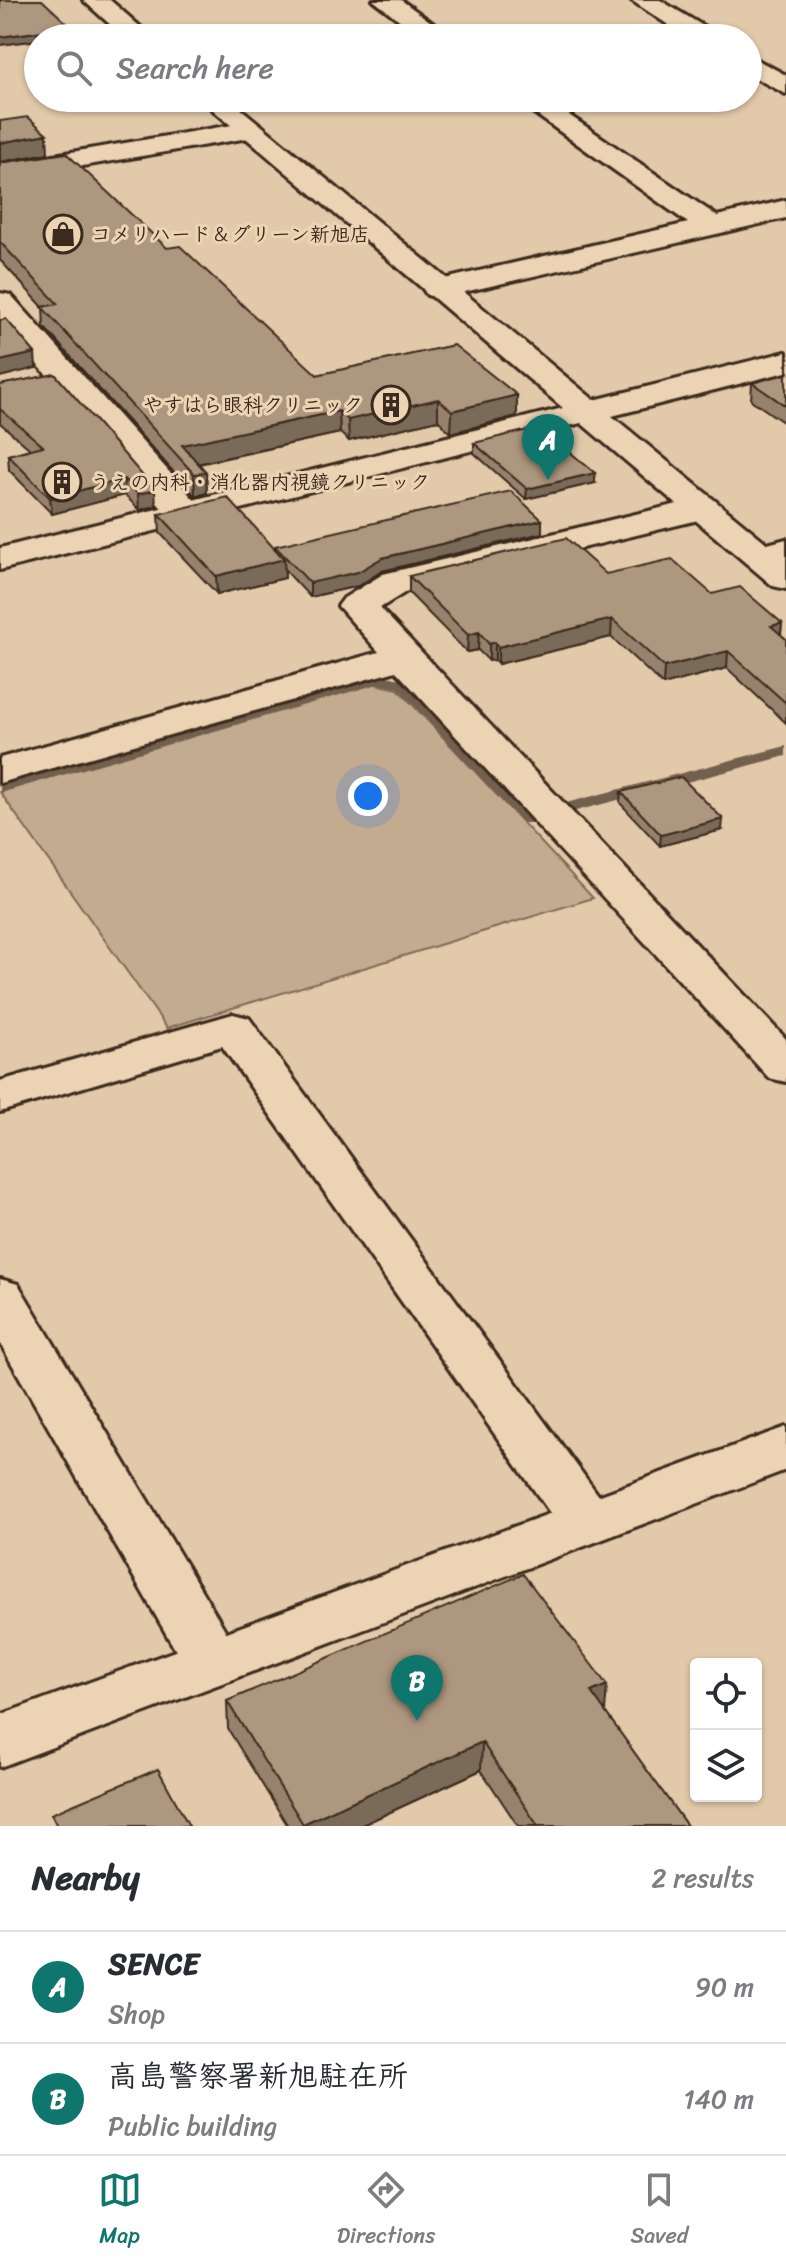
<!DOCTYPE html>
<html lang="en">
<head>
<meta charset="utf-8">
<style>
	body { margin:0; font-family:Sriracha,"Klee One",sans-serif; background:#f7f7f7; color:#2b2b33 }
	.controls { position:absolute; right:24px; bottom:24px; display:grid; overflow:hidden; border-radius:8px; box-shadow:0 2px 6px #0004 }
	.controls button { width:72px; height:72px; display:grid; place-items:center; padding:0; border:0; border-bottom:2px solid #e1e1e2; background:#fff; color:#2b2b33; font:40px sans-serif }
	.you { position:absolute; left:368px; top:796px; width:28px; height:28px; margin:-20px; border:6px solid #fff; border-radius:50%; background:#1a73e8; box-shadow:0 0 0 12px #1a73e833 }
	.badge { display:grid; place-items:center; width:52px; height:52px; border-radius:50%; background:#0f766e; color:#fff; font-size:26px; font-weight:700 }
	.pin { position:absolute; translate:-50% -66px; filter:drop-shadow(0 2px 4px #0008) }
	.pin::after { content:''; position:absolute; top:42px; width:28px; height:24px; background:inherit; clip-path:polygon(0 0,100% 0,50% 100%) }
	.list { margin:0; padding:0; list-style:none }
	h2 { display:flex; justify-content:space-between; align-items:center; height:104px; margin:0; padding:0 32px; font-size:34px }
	h2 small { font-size:26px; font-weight:400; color:#7c7c81 }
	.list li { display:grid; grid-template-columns:52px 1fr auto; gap:24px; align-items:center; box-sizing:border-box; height:112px; padding:0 32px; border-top:2px solid #e1e1e2 }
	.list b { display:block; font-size:30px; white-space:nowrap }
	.list p { margin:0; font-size:26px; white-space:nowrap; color:#7c7c81 }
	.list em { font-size:26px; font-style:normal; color:#7c7c81 }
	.icon { flex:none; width:44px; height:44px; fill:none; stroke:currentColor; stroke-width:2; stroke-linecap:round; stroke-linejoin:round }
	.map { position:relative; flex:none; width:786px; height:1826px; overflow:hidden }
	.search { position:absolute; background:#fff; box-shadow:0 2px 6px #0004; left:24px; right:24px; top:24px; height:88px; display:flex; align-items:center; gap:20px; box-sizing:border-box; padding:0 28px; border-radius:44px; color:#7c7c81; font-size:30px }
	.sheet { height:328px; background:#fff }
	nav { display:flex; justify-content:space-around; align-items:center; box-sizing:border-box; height:112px; border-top:2px solid #e1e1e2; background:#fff; font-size:22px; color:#7c7c81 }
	nav a { display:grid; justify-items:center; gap:4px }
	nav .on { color:#0f766e }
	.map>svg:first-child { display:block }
	.green { fill:#c3ab90; stroke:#7f6a57; stroke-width:2 }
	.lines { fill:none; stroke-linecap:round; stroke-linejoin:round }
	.stream { fill:#735f4d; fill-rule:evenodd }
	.street-casing { stroke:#3b2a1e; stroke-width:6 }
	.secondary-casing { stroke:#3b2a1e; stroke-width:6 }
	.street { fill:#ecd3b3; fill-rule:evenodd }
	.secondary { fill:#ecd3b3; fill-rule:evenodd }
	.wall { fill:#96826d; stroke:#3b2a1e; stroke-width:2 }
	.shaded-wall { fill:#7a6a59; stroke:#3b2a1e; stroke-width:2 }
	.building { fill:#ae977f; stroke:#3b2a1e; stroke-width:2 }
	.labels { text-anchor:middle; stroke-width:6; stroke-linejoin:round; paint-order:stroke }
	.far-poi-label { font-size:20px; font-weight:bold; fill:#3b2a1e; stroke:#ecd3b3; text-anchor:start }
</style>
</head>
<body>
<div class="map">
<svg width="786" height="1826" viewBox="0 0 786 1826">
	<rect width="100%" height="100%" fill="#e2c9aa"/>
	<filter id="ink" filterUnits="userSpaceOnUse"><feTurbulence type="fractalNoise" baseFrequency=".0125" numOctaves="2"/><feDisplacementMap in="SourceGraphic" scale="16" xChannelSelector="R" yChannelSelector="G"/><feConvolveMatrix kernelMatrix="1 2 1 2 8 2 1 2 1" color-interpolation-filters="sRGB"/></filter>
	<g filter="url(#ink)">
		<path class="green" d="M 371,683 L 398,689 L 593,898 L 167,1028 L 0,792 Z"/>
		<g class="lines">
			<g class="stream">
				<path d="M 378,674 L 409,681 L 534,815 L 537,819 L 534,823 L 522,823 L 398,688 L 378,684 L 0,793 L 0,783 Z"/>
				<path d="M 786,746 L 786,756 L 572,812 L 563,807 L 566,803 Z"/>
			</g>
			<defs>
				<g id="street">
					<path d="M 373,0 L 401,0 L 453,38 L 423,38 Z"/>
					<path d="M 631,0 L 660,0 L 715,33 L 719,38 L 688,38 Z"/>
					<path d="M 748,55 L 786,75 L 786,94 L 748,74 Z"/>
					<path d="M 513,98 L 544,98 L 717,216 L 786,200 L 786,218 L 438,298 L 427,295 L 423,289 L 427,283 L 688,223 Z"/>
					<path d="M 250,122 L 260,124 L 264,130 L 260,136 L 0,180 L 0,164 Z"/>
					<path d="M 0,293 L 11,295 L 198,504 L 203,512 L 198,520 L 185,523 L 172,520 L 0,321 Z"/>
					<path d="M 703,498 L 715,502 L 721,509 L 715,516 L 409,590 L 380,608 L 786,1039 L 786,1082 L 769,1078 L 396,671 L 0,783 L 0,758 L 379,652 L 338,606 L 344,598 L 383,574 Z"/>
					<path d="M 786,539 L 786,561 L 762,568 L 749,565 L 744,557 L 749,549 Z"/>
					<path d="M 233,1014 L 249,1018 L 607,1507 L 616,1522 L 607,1537 L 587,1544 L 567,1537 L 222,1046 L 0,1112 L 0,1081 Z"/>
					<path d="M 0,1279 L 18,1284 L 234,1645 L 243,1662 L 234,1679 L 213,1686 L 192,1679 L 0,1343 Z"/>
				</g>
				<g id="secondary">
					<path d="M 83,0 L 110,0 L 153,38 L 125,38 Z"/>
					<path d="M 199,98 L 228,98 L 594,400 L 786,352 L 786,372 L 612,416 L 786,559 L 786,589 L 773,586 L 581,423 L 0,570 L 0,548 L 563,408 Z"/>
					<path d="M 786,1427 L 786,1470 L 0,1767 L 0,1715 Z"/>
				</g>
			</defs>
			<use href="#street" class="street-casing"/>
			<use href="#secondary" class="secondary-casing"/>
			<use href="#street" class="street"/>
			<use href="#secondary" class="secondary"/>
		</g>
		<g class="wall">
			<path d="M 0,163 L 167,248 L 317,375 L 454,345 L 517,416 L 451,433 L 438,420 L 349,441 L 340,433 L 199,464 L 206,472 L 207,493 L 195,496 L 44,327 L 43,307 L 0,260 Z"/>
			<path d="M 55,374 L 156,506 L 139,510 L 125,495 L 52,514 L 9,470 L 8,455 L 30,449 L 0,423 L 0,385 Z"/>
			<path d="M 786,374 L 786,424 L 751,400 L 752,383 Z"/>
			<path d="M 474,443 L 595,483 L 526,499 L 474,453 Z"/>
			<path d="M 159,514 L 275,549 L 275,546 L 542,533 L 382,571 L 358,586 L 310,597 L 285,570 L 285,578 L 217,594 L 160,533 Z"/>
			<path d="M 606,574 L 712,594 L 782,623 L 781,635 L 786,639 L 786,723 L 727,668 L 663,685 L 611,637 L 498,664 L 495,660 L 489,661 L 478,650 L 467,652 L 409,593 L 409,576 Z"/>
			<path d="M 621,792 L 722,830 L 660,846 L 620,803 Z"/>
			<path d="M 227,1701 L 605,1712 L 687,1826 L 518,1826 L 481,1770 L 360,1826 L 288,1826 L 228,1729 Z"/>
		</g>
		<g class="shaded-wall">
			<path d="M 71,27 L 71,35 L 50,38 L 38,38 L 38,40 L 0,45 L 0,37 Z"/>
			<path d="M 47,134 L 48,153 L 0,162 L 0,143 Z"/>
			<path d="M 35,353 L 36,368 L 0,377 L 0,361 Z"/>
			<path d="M 517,395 L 517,416 L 451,433 L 452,411 Z"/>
			<path d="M 438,399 L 438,420 L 349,441 L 348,420 Z"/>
			<path d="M 339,411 L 340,433 L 187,466 L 182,445 Z"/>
			<path d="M 206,472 L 207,493 L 195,496 L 194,474 Z"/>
			<path d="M 595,473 L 595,483 L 526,499 L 527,489 Z"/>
			<path d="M 124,479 L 125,495 L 52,514 L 50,498 Z"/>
			<path d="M 155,490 L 156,506 L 139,510 L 138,494 Z"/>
			<path d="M 542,520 L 542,533 L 382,571 L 358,586 L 310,597 L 310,583 L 382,558 Z"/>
			<path d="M 284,559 L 285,578 L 217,594 L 216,576 Z"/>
			<path d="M 612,619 L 611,637 L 498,664 L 498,647 Z"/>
			<path d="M 782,623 L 780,641 L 771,626 Z"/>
			<path d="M 479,632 L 478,650 L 467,652 L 468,635 Z"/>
			<path d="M 495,642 L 495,660 L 489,661 L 489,644 Z"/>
			<path d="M 728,651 L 727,668 L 663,685 L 664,667 Z"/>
			<path d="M 723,819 L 722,830 L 660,846 L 661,835 Z"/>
			<path d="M 607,1685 L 605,1712 L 591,1692 Z"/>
			<path d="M 482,1742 L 481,1770 L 360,1826 L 303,1826 L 303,1824 Z"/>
		</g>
		<g class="building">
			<path d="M 0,0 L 42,0 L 71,27 L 0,37 Z"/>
			<path d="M 28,117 L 47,134 L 0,143 L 0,121 Z"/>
			<path d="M 66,153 L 167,248 L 180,246 L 317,375 L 454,345 L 517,395 L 452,411 L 438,399 L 348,420 L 339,411 L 182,445 L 206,472 L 194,474 L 42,307 L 58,304 L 0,242 L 0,163 Z"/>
			<path d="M 6,319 L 35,353 L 0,361 L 0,320 Z"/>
			<path d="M 55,374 L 155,490 L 138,494 L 124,479 L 50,498 L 8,455 L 43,446 L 0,409 L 0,385 Z"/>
			<path d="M 786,374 L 786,406 L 752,383 Z"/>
			<path d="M 540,427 L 595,473 L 527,489 L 474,443 Z"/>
			<path d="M 511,491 L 542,520 L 382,558 L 358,572 L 310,583 L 275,546 Z"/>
			<path d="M 227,497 L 284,559 L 216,576 L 159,514 Z"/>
			<path d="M 566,538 L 606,574 L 672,559 L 712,594 L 740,587 L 782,623 L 771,626 L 786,639 L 786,703 L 728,651 L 664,667 L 612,619 L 498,647 L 495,642 L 489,644 L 479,632 L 468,635 L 409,576 Z"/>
			<path d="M 681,777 L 723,819 L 661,835 L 621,792 Z"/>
			<path d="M 523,1574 L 607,1685 L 591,1692 L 687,1826 L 538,1826 L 482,1742 L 303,1824 L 227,1701 Z"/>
			<path d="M 158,1769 L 189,1826 L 57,1826 L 51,1814 Z"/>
		</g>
	</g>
	<defs>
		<symbol id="shop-ring" viewBox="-11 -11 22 22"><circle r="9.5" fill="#ecd3b3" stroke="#3b2a1e" stroke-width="1.5"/><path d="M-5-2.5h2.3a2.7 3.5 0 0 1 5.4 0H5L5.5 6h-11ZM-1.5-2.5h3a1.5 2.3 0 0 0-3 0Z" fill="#3b2a1e"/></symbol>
		<symbol id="building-ring" viewBox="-11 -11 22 22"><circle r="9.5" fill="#ecd3b3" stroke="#3b2a1e" stroke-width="1.5"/><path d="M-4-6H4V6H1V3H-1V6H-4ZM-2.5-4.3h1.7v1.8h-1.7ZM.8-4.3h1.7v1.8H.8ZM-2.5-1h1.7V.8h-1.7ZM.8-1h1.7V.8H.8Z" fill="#3b2a1e"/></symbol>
	</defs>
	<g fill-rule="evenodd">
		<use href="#shop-ring" x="41" y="212" width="44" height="44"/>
		<use href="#building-ring" x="369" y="383" width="44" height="44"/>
		<use href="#building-ring" x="40" y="460" width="44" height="44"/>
	</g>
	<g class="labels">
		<g class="far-poi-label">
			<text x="91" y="241">コメリハード＆グリーン新旭店</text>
			<text x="363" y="412" text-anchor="end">やすはら眼科クリニック</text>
			<text x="90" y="489">うえの内科・消化器内視鏡クリニック</text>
		</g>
	</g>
</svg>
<div class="controls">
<button><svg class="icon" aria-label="locate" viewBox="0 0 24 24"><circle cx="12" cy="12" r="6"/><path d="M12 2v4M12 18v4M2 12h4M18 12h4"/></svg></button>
<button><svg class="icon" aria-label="layers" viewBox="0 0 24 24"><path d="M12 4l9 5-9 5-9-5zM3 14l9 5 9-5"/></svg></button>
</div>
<div class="you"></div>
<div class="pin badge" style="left:548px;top:480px">A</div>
<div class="pin badge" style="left:417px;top:1721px">B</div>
<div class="search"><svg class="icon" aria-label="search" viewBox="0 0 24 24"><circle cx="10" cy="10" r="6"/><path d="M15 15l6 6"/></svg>Search here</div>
</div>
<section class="sheet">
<h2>Nearby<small>2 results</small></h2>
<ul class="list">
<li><span class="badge">A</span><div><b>SENCE</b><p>Shop</p></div><em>90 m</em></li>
<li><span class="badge">B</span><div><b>高島警察署新旭駐在所</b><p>Public building</p></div><em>140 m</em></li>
</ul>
</section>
<nav>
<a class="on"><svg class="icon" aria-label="map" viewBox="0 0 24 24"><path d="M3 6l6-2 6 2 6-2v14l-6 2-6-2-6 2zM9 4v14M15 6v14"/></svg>Map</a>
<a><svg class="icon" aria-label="directions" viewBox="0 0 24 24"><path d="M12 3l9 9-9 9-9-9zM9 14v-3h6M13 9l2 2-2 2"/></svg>Directions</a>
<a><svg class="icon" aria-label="saved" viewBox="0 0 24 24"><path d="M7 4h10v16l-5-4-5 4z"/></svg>Saved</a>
</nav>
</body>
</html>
